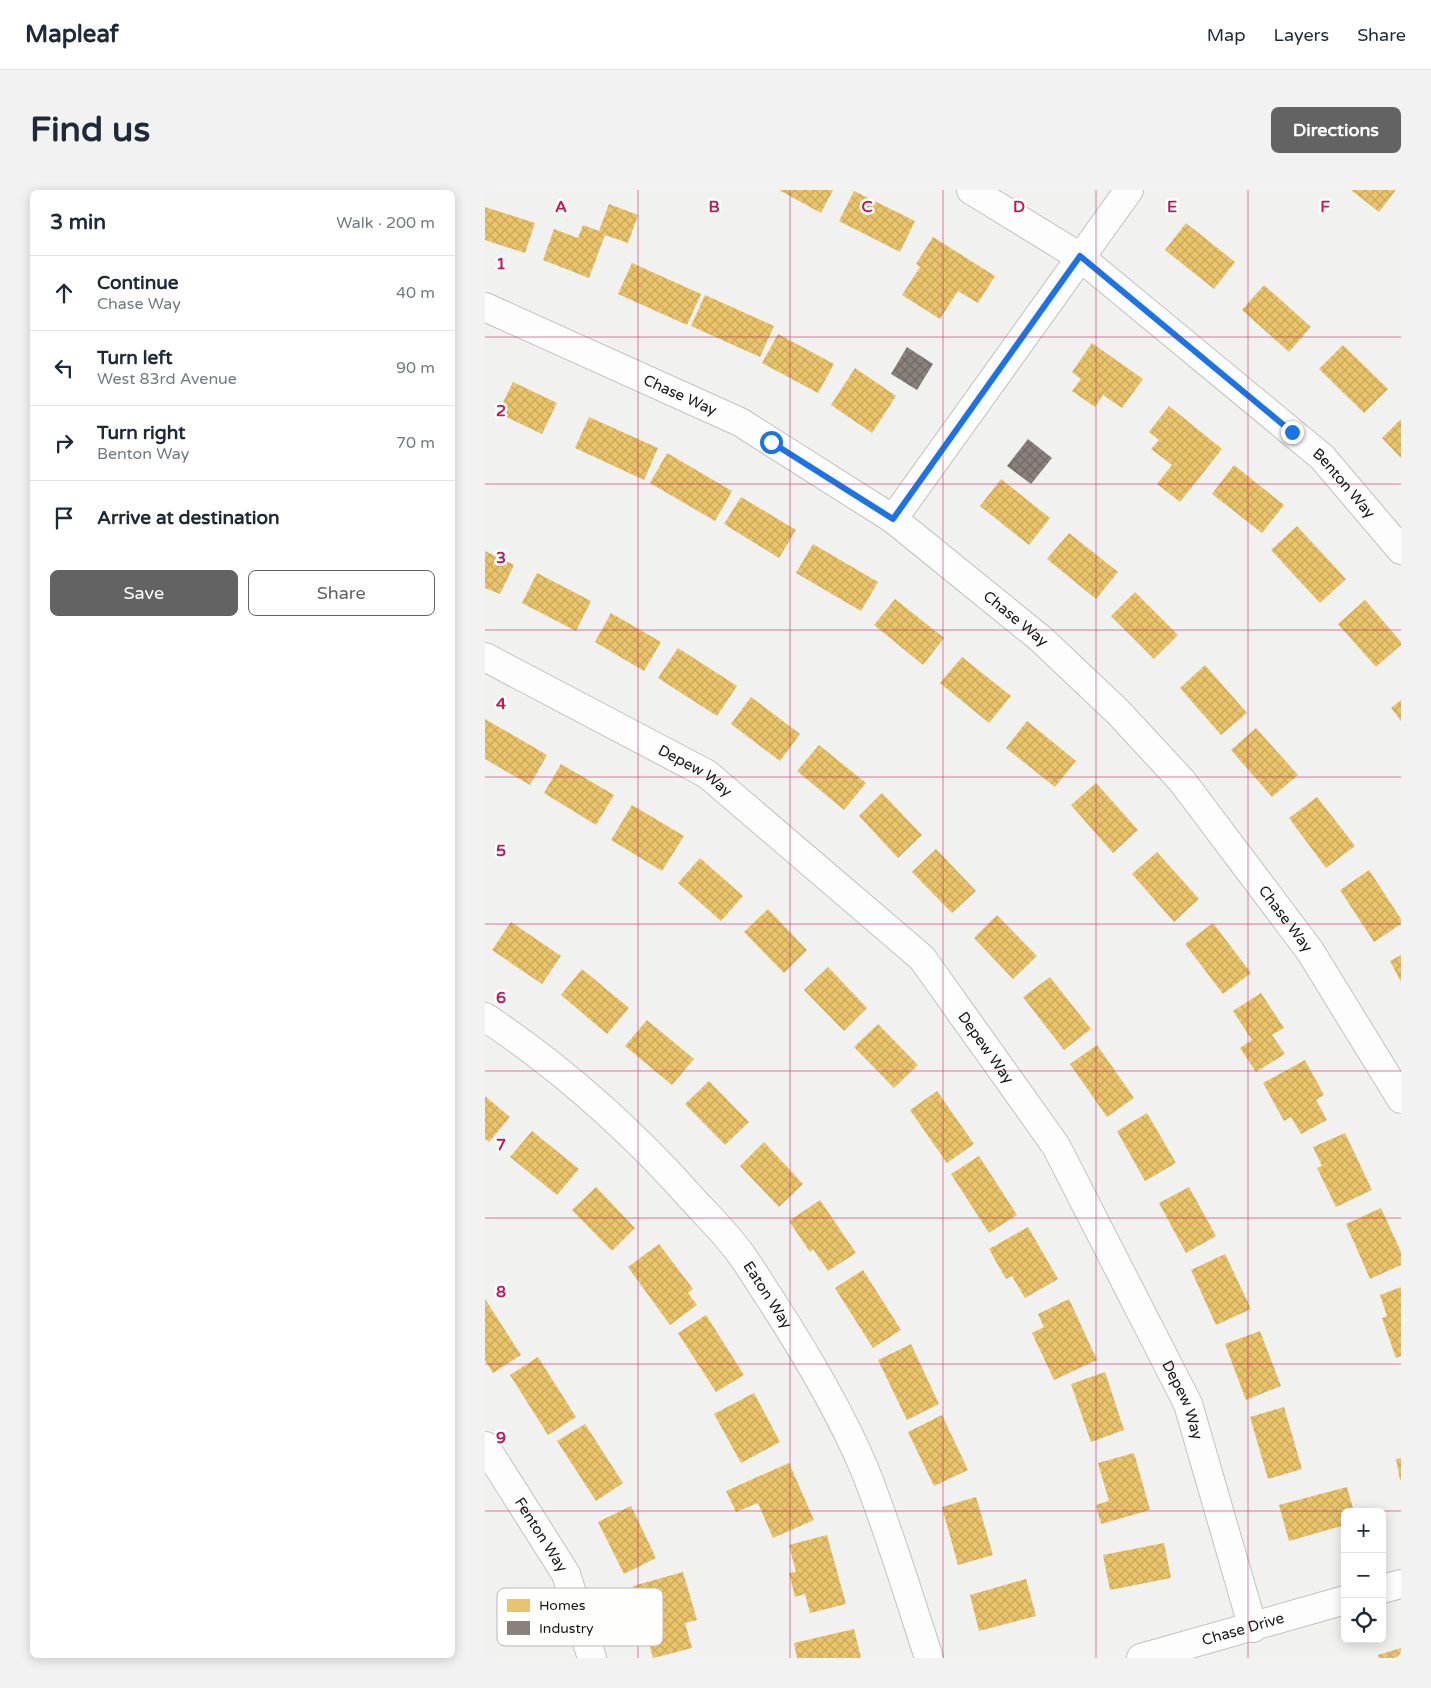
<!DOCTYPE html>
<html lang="en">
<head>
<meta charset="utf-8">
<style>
	body { margin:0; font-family:"Varela Round",sans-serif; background:#f2f2f3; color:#1f2937 }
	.controls { position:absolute; right:15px; bottom:15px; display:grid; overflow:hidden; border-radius:8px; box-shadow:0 2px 12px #0003 }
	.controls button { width:45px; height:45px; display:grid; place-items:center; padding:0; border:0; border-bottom:1px solid #e0e1e3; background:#fff; color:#1f2937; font:25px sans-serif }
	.stop { position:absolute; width:15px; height:15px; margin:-11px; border:4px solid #1a73e8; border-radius:50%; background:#fff }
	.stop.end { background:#1a73e8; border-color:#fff; box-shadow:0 1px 5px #0008 }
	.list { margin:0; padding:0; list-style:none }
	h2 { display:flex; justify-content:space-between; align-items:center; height:65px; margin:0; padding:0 20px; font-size:21px }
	h2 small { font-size:16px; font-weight:400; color:#747a83 }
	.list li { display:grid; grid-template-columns:32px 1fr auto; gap:15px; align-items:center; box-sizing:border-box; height:75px; padding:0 20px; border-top:1px solid #e0e1e3 }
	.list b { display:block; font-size:19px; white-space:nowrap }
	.list p { margin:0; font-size:16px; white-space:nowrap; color:#747a83 }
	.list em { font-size:16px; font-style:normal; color:#747a83 }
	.actions { display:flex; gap:10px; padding:15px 20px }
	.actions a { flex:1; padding:11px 0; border:1px solid #626362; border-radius:8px; text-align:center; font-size:18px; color:#626362 }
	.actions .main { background:#626362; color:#fff }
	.icon { flex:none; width:28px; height:28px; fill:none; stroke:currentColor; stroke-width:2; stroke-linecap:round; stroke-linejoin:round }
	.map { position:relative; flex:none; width:916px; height:1468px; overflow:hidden; border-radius:8px }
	header { display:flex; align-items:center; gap:30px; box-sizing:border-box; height:70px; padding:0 25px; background:#fff; border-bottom:1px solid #e0e1e3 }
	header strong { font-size:24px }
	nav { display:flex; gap:28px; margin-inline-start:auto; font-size:18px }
	.intro { display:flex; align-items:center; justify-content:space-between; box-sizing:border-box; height:120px; padding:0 30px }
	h1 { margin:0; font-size:35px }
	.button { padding:12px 22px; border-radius:8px; background:#626362; color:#fff; font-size:18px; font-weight:700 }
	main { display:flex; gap:30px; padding:0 30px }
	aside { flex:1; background:#fff; border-radius:8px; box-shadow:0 2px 12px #0003 }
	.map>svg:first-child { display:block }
	.homes { fill:url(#homes-cross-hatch) }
	.industry { fill:url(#industry-cross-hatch) }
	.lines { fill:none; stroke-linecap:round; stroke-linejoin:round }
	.street-casing { stroke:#c1c1c0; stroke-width:30 }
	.secondary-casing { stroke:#c1c1c0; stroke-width:30 }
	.street { stroke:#fdfdfd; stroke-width:28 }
	.secondary { stroke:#fdfdfd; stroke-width:28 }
	.route { stroke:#1a73e8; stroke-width:6 }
	.grid { fill:none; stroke:#c2185b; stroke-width:1; stroke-opacity:0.55 }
	.labels { text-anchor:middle; stroke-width:5; stroke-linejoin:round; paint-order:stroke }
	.street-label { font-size:15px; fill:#151615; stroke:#fefffd }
	.key { fill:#fefffd; stroke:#b8b9b7; stroke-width:1 }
	.key-label { font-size:14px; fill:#151615 }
	.grid-label { font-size:16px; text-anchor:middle; font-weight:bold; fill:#c2185b; stroke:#fefffd; stroke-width:5; stroke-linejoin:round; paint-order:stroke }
</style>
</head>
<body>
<header>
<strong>Mapleaf</strong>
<nav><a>Map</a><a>Layers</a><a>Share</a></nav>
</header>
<div class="intro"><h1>Find us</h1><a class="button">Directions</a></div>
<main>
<aside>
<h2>3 min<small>Walk · 200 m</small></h2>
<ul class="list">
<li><svg class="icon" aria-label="ahead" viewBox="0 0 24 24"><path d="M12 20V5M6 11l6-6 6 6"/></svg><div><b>Continue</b><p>Chase Way</p></div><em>40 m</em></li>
<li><svg class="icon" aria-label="left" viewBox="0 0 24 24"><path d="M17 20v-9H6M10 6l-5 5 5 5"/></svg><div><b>Turn left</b><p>West 83rd Avenue</p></div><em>90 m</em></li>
<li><svg class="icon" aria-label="right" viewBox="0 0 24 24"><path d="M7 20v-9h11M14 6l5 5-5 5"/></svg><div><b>Turn right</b><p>Benton Way</p></div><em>70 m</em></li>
<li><svg class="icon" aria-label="arrive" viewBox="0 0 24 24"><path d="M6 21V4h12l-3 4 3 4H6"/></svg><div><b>Arrive at destination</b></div></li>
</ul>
<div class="actions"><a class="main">Save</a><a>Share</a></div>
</aside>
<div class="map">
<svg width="916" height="1468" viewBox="0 0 916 1468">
	<defs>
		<pattern id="homes-cross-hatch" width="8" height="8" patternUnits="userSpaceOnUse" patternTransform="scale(1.25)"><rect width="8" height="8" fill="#e9c46a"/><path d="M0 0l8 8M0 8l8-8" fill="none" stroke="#c7a85b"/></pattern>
		<pattern id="industry-cross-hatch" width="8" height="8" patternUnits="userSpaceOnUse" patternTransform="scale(1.25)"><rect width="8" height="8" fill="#8a817c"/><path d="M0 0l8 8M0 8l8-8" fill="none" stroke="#706964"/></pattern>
	</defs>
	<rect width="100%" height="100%" fill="#f1f1f0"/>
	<g class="homes">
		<path d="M 294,0 L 348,0 L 336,23 Z"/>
		<path d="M 866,0 L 911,0 L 894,22 Z"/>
		<path d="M 369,1 L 430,31 L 415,62 L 354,31 Z"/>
		<path d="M 124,14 L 153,25 L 143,53 L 120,45 L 104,88 L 58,70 L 69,39 L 93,48 L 98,35 L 114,41 Z"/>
		<path d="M 0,17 L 50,33 L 40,63 L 0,50 Z"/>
		<path d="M 701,33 L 750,72 L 729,99 L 680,60 Z"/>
		<path d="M 448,47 L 510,86 L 493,113 L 473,101 L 455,129 L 417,105 L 435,77 L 431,74 Z"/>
		<path d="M 147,73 L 216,104 L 202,135 L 133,104 Z"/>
		<path d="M 779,95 L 826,137 L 804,162 L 757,120 Z"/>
		<path d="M 220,105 L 289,136 L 275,167 L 206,136 Z"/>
		<path d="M 293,144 L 349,174 L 333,203 L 277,173 Z"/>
		<path d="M 607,153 L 658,189 L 637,218 L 618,205 L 610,217 L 587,201 L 596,189 L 587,182 Z"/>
		<path d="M 858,155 L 903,199 L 879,223 L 834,179 Z"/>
		<path d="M 370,178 L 411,206 L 387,243 L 346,215 Z"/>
		<path d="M 28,192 L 72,213 L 57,244 L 13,223 Z"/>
		<path d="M 684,216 L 737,259 L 695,312 L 672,294 L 687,275 L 666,259 L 674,250 L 664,242 Z"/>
		<path d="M 104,227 L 173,258 L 159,290 L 90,258 Z"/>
		<path d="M 916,229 L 916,268 L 897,248 Z"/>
		<path d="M 182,263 L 247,301 L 230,331 L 165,293 Z"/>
		<path d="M 749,275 L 799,315 L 777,343 L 727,304 Z"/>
		<path d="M 516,289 L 565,328 L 544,355 L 495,316 Z"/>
		<path d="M 256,307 L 311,340 L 294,368 L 239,334 Z"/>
		<path d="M 812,336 L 861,389 L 835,413 L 786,360 Z"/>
		<path d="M 584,343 L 633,382 L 611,409 L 562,369 Z"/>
		<path d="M 328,354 L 393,392 L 376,421 L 311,383 Z"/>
		<path d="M 0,361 L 29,375 L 15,404 L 0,398 Z"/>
		<path d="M 52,383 L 106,411 L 91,441 L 37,413 Z"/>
		<path d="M 650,402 L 693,445 L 669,469 L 626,426 Z"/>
		<path d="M 410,409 L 459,448 L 438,475 L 389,435 Z"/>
		<path d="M 880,410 L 916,452 L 916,455 L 891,477 L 853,434 Z"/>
		<path d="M 126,423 L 176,452 L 159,481 L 110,452 Z"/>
		<path d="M 193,458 L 252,496 L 232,526 L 173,488 Z"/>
		<path d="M 477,467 L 526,506 L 504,533 L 455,493 Z"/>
		<path d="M 720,475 L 762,523 L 736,545 L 695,498 Z"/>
		<path d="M 266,507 L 315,544 L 295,571 L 246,534 Z"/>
		<path d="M 916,510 L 916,531 L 906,518 Z"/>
		<path d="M 0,529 L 62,565 L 45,595 L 0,569 Z"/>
		<path d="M 542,531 L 591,571 L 570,597 L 521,558 Z"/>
		<path d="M 771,538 L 813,585 L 787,607 L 746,560 Z"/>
		<path d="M 334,555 L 381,593 L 359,620 L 312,581 Z"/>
		<path d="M 76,574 L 129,605 L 111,635 L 59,603 Z"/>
		<path d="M 611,593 L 653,640 L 628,663 L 586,615 Z"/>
		<path d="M 397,603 L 437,645 L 413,668 L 374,626 Z"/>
		<path d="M 832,607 L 870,656 L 841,678 L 804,628 Z"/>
		<path d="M 147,615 L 199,646 L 177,681 L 126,650 Z"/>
		<path d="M 451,659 L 491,701 L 467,723 L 427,682 Z"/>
		<path d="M 672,662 L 714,709 L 689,732 L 647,684 Z"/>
		<path d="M 215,668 L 258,706 L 236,731 L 193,693 Z"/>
		<path d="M 884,680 L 916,729 L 916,734 L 889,752 L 855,700 Z"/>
		<path d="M 283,719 L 322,760 L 299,783 L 259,742 Z"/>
		<path d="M 512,725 L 552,766 L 528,789 L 489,748 Z"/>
		<path d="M 26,732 L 76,766 L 57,794 L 7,760 Z"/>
		<path d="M 728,733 L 766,783 L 738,804 L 700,754 Z"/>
		<path d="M 916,765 L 916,792 L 905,771 Z"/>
		<path d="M 343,777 L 382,818 L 359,841 L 319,800 Z"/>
		<path d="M 97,779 L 144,818 L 122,844 L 76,805 Z"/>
		<path d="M 565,787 L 606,839 L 579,860 L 538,807 Z"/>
		<path d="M 776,803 L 799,838 L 787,845 L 800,864 L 771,882 L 755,858 L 767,850 L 748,821 Z"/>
		<path d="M 162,830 L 209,869 L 187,895 L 140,856 Z"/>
		<path d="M 393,834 L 433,875 L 409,898 L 369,857 Z"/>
		<path d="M 612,855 L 649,908 L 622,927 L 585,874 Z"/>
		<path d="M 820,870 L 839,905 L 831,910 L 842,930 L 816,944 L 806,927 L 799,931 L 778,893 Z"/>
		<path d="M 224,891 L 264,932 L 240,955 L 200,914 Z"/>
		<path d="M 452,901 L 489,954 L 462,973 L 425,920 Z"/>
		<path d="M 0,906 L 25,927 L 4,952 L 0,949 Z"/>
		<path d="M 662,923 L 691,973 L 660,991 L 632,941 Z"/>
		<path d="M 47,941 L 94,979 L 72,1005 L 25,967 Z"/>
		<path d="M 860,943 L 887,1000 L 851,1017 L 832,978 L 837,976 L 828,957 Z"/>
		<path d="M 279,952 L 318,994 L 294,1017 L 255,976 Z"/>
		<path d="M 494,966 L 532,1025 L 504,1043 L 466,984 Z"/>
		<path d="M 111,997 L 150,1038 L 127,1061 L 87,1020 Z"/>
		<path d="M 704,997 L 731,1046 L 701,1063 L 674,1013 Z"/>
		<path d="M 335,1010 L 371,1063 L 343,1081 L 328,1059 L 325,1062 L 304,1031 Z"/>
		<path d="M 896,1018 L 916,1062 L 916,1075 L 885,1089 L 861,1034 Z"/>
		<path d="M 543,1037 L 573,1089 L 540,1108 L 527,1086 L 521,1089 L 504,1059 Z"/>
		<path d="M 174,1054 L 208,1099 L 203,1103 L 212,1115 L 185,1135 L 143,1077 Z"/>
		<path d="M 740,1064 L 766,1119 L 731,1135 L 706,1080 Z"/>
		<path d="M 378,1080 L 416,1140 L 388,1158 L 350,1098 Z"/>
		<path d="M 916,1097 L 916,1166 L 911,1168 L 897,1128 L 902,1126 L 895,1105 Z"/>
		<path d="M 0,1109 L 36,1165 L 8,1183 L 0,1170 Z"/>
		<path d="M 584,1109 L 612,1170 L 569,1190 L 547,1143 L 559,1137 L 553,1124 Z"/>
		<path d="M 221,1125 L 259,1185 L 231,1202 L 193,1143 Z"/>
		<path d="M 775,1141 L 796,1196 L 761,1210 L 740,1154 Z"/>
		<path d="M 426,1154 L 454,1214 L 422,1230 L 393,1170 Z"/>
		<path d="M 53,1167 L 91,1227 L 63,1245 L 25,1185 Z"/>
		<path d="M 620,1182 L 639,1240 L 606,1252 L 586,1194 Z"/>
		<path d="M 269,1203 L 295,1252 L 256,1273 L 229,1224 Z"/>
		<path d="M 799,1217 L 817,1279 L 783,1289 L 765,1227 Z"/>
		<path d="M 457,1225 L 483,1280 L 449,1296 L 423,1242 Z"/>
		<path d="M 100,1234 L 138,1293 L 111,1311 L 72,1251 Z"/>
		<path d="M 649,1263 L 665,1320 L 616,1334 L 611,1315 L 624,1311 L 613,1273 Z"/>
		<path d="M 916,1268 L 916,1290 L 915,1290 L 911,1269 Z"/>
		<path d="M 304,1273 L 329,1330 L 288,1348 L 273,1313 L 251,1322 L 241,1301 Z"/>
		<path d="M 862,1297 L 869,1322 L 860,1322 L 860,1335 L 804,1351 L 794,1315 Z"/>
		<path d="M 491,1307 L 508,1365 L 473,1375 L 457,1317 Z"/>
		<path d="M 146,1316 L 171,1368 L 139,1384 L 113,1332 Z"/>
		<path d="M 342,1345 L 361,1414 L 325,1423 L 320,1404 L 310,1407 L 304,1383 L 311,1382 L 304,1355 Z"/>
		<path d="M 679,1353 L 686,1388 L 625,1400 L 618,1365 Z"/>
		<path d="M 198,1382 L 212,1430 L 200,1433 L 207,1458 L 168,1468 L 148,1396 Z"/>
		<path d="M 541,1389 L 551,1426 L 494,1441 L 485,1405 Z"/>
		<path d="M 369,1439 L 376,1468 L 312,1468 L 309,1453 Z"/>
		<path d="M 916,1458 L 916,1468 L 894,1468 L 893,1465 Z"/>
	</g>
	<g class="industry">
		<path d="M 422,157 L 448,174 L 432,200 L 406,184 Z"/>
		<path d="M 543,249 L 567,268 L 546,294 L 522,276 Z"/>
	</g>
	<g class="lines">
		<defs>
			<g id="street">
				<path id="s1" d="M 486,0 L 595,67 L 837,267 L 916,360"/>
				<path id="s2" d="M 0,117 L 255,232 L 408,329 L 556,449 L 633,522 L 697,591 L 825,761 L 916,909"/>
				<path d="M 408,329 L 644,0"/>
				<path id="s3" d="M 0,467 L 222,584 L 437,768 L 571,956 L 703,1214 L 768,1438"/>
				<path id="s4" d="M 0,827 C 78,879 148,942 210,1012 C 225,1028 242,1045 255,1063 C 266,1078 276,1095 286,1110 C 321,1164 354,1219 379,1278 C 404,1340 423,1404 444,1468"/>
				<path id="s5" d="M 0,1256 L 81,1384 L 107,1468"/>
			</g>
			<g id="secondary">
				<path d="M 897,1399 L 916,1394"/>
				<path id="s6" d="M 656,1468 L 860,1410"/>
			</g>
		</defs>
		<use href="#street" class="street-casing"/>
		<use href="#secondary" class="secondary-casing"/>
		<use href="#street" class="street"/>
		<use href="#secondary" class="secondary"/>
	</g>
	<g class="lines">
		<path class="route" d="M 286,252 L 408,329 L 595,66 L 807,242"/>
	</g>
	<path class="grid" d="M 153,0 L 153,1468M 305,0 L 305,1468M 458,0 L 458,1468M 611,0 L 611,1468M 763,0 L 763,1468M 0,147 L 916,147M 0,294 L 916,294M 0,440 L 916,440M 0,587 L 916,587M 0,734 L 916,734M 0,881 L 916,881M 0,1028 L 916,1028M 0,1174 L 916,1174M 0,1321 L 916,1321"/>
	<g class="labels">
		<g class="street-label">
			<text dy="5" stroke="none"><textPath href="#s2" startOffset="214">Chase Way</textPath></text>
			<text dy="5" stroke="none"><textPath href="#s1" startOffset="476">Benton Way</textPath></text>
			<text dy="5" stroke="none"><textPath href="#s2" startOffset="619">Chase Way</textPath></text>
			<text dy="5" stroke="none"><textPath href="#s3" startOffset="239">Depew Way</textPath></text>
			<text dy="5" stroke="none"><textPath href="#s2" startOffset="1024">Chase Way</textPath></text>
			<text dy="5" stroke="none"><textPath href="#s3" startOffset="644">Depew Way</textPath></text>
			<text dy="5" stroke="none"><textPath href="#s4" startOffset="399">Eaton Way</textPath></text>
			<text dy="5" stroke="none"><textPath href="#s3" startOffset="1049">Depew Way</textPath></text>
			<text dy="5" stroke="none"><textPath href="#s5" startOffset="105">Fenton Way</textPath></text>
			<text dy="5" stroke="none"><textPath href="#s6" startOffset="106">Chase Drive</textPath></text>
		</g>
	</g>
	<rect x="12" y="1398" width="166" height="58" rx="8" class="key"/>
	<rect x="22" y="1409" width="23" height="13" fill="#e9c46a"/>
	<rect x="22" y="1431" width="23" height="14" fill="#8a817c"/>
	<g class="key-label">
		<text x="54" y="1420">Homes</text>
		<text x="54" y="1443">Industry</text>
	</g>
	<g class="grid-label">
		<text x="76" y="22">A</text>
		<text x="229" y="22">B</text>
		<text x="382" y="22">C</text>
		<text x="534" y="22">D</text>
		<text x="687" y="22">E</text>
		<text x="840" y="22">F</text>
		<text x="16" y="79">1</text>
		<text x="16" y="226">2</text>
		<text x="16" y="373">3</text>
		<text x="16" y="519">4</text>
		<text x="16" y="666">5</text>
		<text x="16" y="813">6</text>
		<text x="16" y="960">7</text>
		<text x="16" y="1107">8</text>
		<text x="16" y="1253">9</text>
	</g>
</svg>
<div class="controls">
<button>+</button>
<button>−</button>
<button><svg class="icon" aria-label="locate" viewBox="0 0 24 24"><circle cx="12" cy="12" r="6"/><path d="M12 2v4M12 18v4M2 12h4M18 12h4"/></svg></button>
</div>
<div class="stop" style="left:286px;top:252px"></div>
<div class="stop end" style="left:807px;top:242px"></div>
</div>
</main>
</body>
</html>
